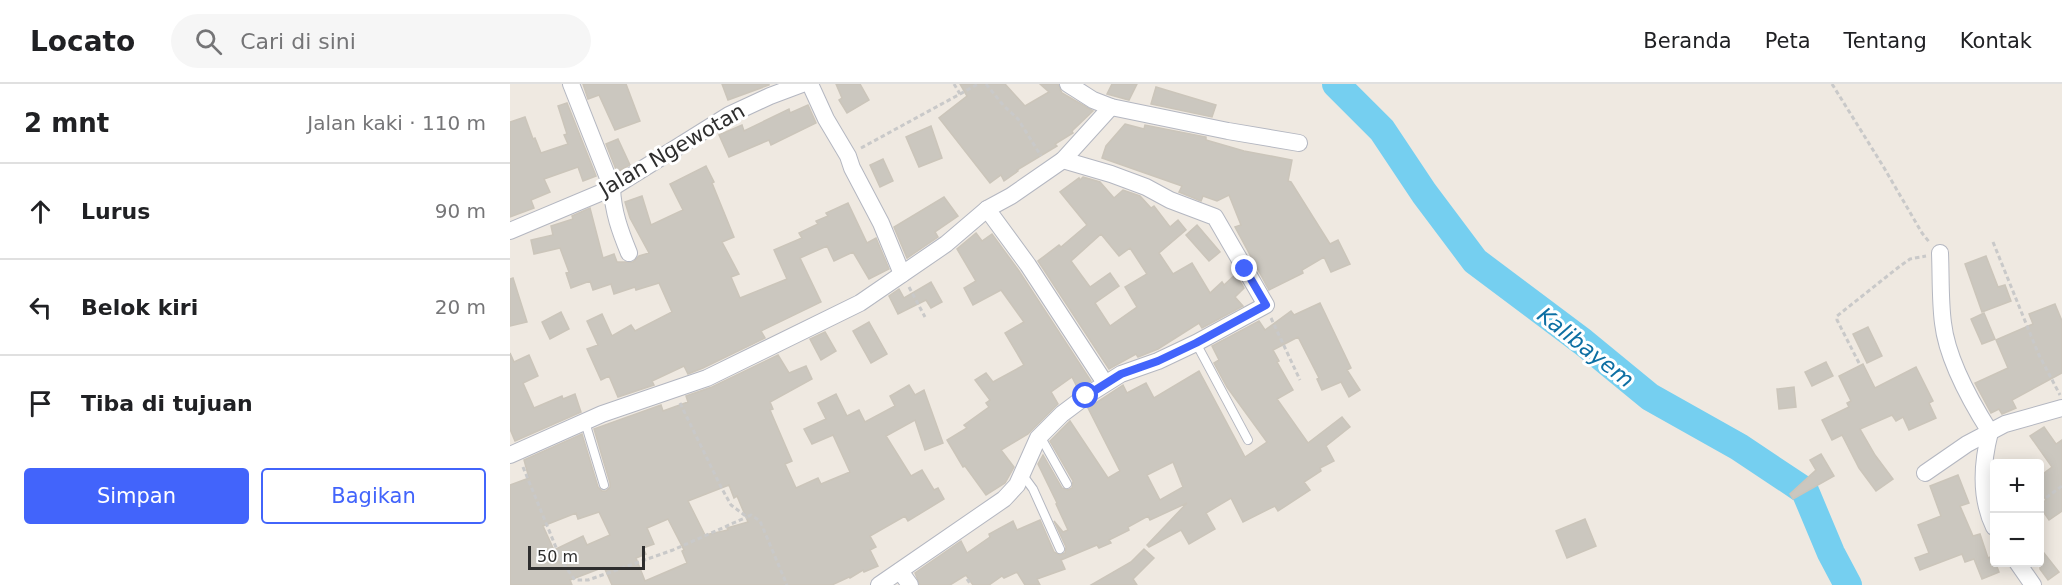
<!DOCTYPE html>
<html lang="id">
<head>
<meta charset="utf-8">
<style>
	body { margin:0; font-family:"DejaVu Sans",sans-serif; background:#f6f6f6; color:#202124 }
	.controls { position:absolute; right:18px; bottom:18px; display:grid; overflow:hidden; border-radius:6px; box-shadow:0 3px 15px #0003 }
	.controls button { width:54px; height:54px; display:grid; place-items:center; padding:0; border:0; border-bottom:2px solid #e0e0e0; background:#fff; color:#202124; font:30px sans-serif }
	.scale { position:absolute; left:18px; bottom:15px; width:117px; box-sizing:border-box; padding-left:6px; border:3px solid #2e2e2e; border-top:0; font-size:16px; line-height:21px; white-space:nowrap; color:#2e2e2e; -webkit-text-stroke:4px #fff; paint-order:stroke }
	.stop { position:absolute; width:18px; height:18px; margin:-14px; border:4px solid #4264fb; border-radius:50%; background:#fff }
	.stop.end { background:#4264fb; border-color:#fff; box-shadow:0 2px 6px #0008 }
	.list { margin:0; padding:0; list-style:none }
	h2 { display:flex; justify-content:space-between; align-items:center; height:78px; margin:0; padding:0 24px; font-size:26px }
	h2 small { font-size:20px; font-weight:400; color:#757577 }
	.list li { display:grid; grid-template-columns:39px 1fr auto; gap:18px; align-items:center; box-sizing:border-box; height:96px; padding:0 24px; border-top:2px solid #e0e0e0 }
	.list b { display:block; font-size:22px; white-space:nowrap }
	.list em { font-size:20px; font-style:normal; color:#757577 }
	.actions { display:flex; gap:12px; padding:18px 24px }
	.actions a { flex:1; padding:14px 0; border:2px solid #4264fb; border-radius:6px; text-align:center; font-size:21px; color:#4264fb }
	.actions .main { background:#4264fb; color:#fff }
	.icon { flex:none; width:33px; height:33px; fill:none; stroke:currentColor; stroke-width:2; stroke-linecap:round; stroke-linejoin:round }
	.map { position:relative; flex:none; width:1552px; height:501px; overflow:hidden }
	header { display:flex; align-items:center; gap:36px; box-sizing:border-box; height:84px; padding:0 30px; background:#fff; border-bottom:2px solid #e0e0e0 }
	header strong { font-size:28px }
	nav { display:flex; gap:33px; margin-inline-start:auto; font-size:21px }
	.search { width:420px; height:54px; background:#f6f6f6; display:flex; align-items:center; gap:15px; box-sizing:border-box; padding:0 21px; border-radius:33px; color:#757577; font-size:22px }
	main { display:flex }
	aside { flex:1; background:#fff }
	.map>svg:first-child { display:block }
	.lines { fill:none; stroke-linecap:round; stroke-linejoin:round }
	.river { stroke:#75cff0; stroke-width:28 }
	.building { fill:#cbc7bf; stroke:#cbc5ba; stroke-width:1.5; fill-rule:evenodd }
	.service-casing { stroke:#b4b7c1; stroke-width:10 }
	.minor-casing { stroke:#b4b7c1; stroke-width:18 }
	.path { stroke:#c9c9c9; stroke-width:3; stroke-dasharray:4.5 3; stroke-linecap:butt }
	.service { stroke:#fff; stroke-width:8 }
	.minor { stroke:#fff; stroke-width:16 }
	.route { stroke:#4264fb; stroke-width:8 }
	.labels { text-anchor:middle; stroke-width:6; stroke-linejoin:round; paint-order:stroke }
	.street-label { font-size:21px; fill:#2e2e2e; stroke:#fff }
	.water-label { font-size:22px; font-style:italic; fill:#0d6fa3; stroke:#fff }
</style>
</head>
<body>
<header>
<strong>Locato</strong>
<div class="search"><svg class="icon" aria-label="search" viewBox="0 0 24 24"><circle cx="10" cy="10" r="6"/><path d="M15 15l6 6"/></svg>Cari di sini</div>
<nav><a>Beranda</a><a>Peta</a><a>Tentang</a><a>Kontak</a></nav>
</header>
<main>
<aside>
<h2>2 mnt<small>Jalan kaki · 110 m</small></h2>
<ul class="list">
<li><svg class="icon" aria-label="ahead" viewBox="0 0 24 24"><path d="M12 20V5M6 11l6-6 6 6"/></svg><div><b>Lurus</b></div><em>90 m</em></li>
<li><svg class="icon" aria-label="left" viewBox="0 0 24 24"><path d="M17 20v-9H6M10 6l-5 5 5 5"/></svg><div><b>Belok kiri</b></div><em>20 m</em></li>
<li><svg class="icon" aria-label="arrive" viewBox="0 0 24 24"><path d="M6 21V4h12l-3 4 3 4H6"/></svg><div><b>Tiba di tujuan</b></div></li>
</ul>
<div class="actions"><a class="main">Simpan</a><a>Bagikan</a></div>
</aside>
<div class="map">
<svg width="1552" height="501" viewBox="0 0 1552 501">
	<rect width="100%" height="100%" fill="#efe9e1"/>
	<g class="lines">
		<path class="river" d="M 826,0 L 872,46 L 914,109 L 965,177 L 1073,258 L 1140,313 L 1229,363 L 1295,407 L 1321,469 L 1338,501"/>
	</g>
	<g class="building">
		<path d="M 73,0 L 116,0 L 130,37 L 105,46 L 89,11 L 78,15 Z"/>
		<path d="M 212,0 L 259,0 L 259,1 L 218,16 Z"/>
		<path d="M 326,0 L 350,0 L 359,16 L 337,29 L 329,16 L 332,14 Z"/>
		<path d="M 450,0 L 495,0 L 515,22 L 539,8 L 530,0 L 548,0 L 552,9 L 583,27 L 562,47 L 563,49 L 545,60 L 547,62 L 507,86 L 508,87 L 494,97 L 491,91 L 480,99 L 429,34 L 457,12 Z"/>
		<path d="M 602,0 L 627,0 L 619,16 L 597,10 Z"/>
		<path d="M 646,3 L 706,21 L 702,33 L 641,20 Z"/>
		<path d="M 57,19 L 86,92 L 73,97 L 68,83 L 34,95 L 40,108 L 21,116 L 24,124 L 0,133 L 0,38 L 15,33 L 23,55 L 25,54 L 31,69 L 58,60 L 54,51 L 57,50 L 48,22 Z"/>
		<path d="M 298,21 L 306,39 L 261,61 L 259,56 L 219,73 L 209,51 L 232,41 L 234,47 L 279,25 L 280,29 Z"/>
		<path d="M 615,40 L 634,45 L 635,41 L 696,53 L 696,56 L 734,67 L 782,76 L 778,97 L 781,98 L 820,160 L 828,156 L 840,180 L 821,188 L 814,173 L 792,186 L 793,189 L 759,206 L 725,143 L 731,141 L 719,111 L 707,117 L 693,112 L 691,117 L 669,108 L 672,102 L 592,74 L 596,62 Z"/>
		<path d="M 421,42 L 432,74 L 409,83 L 396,53 Z"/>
		<path d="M 108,55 L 120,81 L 107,88 L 96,60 Z"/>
		<path d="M 373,75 L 383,97 L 370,103 L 360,81 Z"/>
		<path d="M 196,82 L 204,98 L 202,99 L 224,153 L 212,158 L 229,190 L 221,193 L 230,214 L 277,195 L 264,166 L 292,154 L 289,149 L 308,140 L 306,137 L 318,132 L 316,129 L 338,119 L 357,159 L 366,154 L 379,185 L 359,195 L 343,168 L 324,177 L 317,162 L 290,174 L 311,218 L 251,247 L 255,254 L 193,284 L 178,290 L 174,282 L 142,297 L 144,301 L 108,313 L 99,292 L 91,296 L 77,265 L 88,261 L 77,237 L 92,230 L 102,252 L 121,241 L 125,247 L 162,228 L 149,199 L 126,206 L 125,203 L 104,210 L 101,200 L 83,206 L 80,197 L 61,204 L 56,189 L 59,188 L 50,164 L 24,170 L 21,156 L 43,151 L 41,142 L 63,135 L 62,132 L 80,124 L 93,174 L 104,170 L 107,178 L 123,178 L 129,172 L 139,169 L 120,134 L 115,118 L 132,112 L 141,141 L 173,126 L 160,100 Z"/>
		<path d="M 573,93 L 590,98 L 604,114 L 613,106 L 630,112 L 641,124 L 644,122 L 660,143 L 668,136 L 676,146 L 649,169 L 663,190 L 682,179 L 700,209 L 712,198 L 714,201 L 726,190 L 734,204 L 725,213 L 733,222 L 692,244 L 689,239 L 648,265 L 628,273 L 626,270 L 599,285 L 528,177 L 549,161 L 551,163 L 577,141 L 550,108 L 569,94 L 570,96 ZM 591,150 L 609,172 L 620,164 L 637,190 L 615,203 L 627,223 L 600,242 L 585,219 L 609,202 L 600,189 L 580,203 L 561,177 Z"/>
		<path d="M 434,113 L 448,132 L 425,148 L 428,153 L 397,174 L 384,143 Z"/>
		<path d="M 687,141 L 710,168 L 699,177 L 676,151 Z"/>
		<path d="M 466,149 L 472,157 L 482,150 L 509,187 L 581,297 L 568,305 L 562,293 L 541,308 L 548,320 L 518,350 L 491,366 L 504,383 L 495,399 L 476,411 L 455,382 L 453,383 L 437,356 L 457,344 L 454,341 L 479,323 L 476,319 L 480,316 L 465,296 L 476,289 L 483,298 L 514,281 L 495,249 L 514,238 L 491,206 L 463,221 L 454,204 L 466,197 L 447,165 Z"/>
		<path d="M 1476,172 L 1488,203 L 1495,201 L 1501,217 L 1472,228 L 1455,180 Z"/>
		<path d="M 3,194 L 17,238 L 0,242 L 0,195 Z"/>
		<path d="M 421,198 L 432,218 L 421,224 L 416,216 L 388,230 L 379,212 L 389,205 L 394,214 Z"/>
		<path d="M 810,219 L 841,284 L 837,286 L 850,306 L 839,313 L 831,298 L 812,306 L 807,295 L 809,294 L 788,253 L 763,266 L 769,277 L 767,278 L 783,306 L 767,315 L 798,359 L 832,333 L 840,343 L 816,362 L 824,377 L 810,384 L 811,387 L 794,398 L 800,406 L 768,427 L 765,422 L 733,438 L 721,414 L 696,429 L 705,445 L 679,460 L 671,446 L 639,463 L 637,461 L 677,419 L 640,436 L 638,432 L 618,443 L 619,446 L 599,456 L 601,459 L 589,464 L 587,461 L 551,476 L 555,485 L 527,495 L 530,501 L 515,501 L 507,488 L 494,494 L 492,492 L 479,501 L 463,501 L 456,491 L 440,501 L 410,501 L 405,489 L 451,457 L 457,469 L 480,453 L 479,450 L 503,437 L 507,446 L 530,436 L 544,468 L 550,471 L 555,469 L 556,463 L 544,437 L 553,448 L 558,446 L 546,420 L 547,419 L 528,380 L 533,371 L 552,404 L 558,406 L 562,404 L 563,397 L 540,357 L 560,337 L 598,394 L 610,387 L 578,324 L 613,301 L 617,309 L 636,299 L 644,314 L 689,287 L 735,373 L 757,358 L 717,303 L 704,279 L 709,276 L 702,262 L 749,237 L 755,246 L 781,227 L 784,231 ZM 663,378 L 673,403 L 650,416 L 637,391 Z"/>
		<path d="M 1545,220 L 1552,237 L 1552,289 L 1502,316 L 1506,324 L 1492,330 L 1489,325 L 1481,329 L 1465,299 L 1498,284 L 1486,256 L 1523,240 L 1519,230 Z"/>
		<path d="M 51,228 L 59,245 L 40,255 L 32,238 Z"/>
		<path d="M 1474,229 L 1485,255 L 1472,260 L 1461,235 Z"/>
		<path d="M 359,238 L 377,270 L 361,279 L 343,247 Z"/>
		<path d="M 1358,243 L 1372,272 L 1357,279 L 1343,250 Z"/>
		<path d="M 315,248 L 326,267 L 311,276 L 300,255 Z"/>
		<path d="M 0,269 L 4,278 L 19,271 L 28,292 L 13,299 L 24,324 L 52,312 L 53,315 L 65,310 L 71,328 L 5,357 L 0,345 Z"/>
		<path d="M 268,271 L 279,289 L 296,282 L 302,295 L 260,318 L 263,325 L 260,326 L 282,377 L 275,380 L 286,404 L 308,394 L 311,400 L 340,388 L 323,351 L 302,360 L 294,345 L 316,335 L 308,319 L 326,310 L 337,332 L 349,326 L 355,338 L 385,322 L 380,312 L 399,301 L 405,311 L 414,306 L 433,359 L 415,366 L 405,336 L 376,352 L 401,392 L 412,386 L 424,406 L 428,404 L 434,415 L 398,437 L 395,432 L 360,452 L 366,463 L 360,466 L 368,482 L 354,488 L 353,486 L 340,494 L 339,493 L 322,501 L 102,501 L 94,483 L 60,496 L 62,501 L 0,501 L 0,401 L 19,394 L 14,376 L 72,350 L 88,403 L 92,407 L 96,407 L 100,403 L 100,399 L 84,345 L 151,321 L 153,327 L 178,318 L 176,312 L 202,303 ZM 219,401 L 224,414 L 227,412 L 238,438 L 217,444 L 218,446 L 195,451 L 178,417 ZM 89,428 L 100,451 L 77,461 L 73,452 L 44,466 L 33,442 L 66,429 L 68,435 ZM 158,435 L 174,466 L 172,467 L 177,479 L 135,497 L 126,474 L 136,470 L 133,464 L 144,460 L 137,444 Z"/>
		<path d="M 1316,278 L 1323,292 L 1302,302 L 1295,288 Z"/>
		<path d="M 1353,280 L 1365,304 L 1406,283 L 1423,317 L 1419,319 L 1426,334 L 1399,346 L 1393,333 L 1386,337 L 1382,331 L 1350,345 L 1365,371 L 1383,395 L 1366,407 L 1349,384 L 1332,351 L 1322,356 L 1312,336 L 1339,323 L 1337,319 L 1341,317 L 1329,292 Z"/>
		<path d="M 1284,303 L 1286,323 L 1269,325 L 1267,305 Z"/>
		<path d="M 1534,343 L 1546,360 L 1552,356 L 1552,427 L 1539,436 L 1530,423 L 1530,421 L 1536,416 L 1530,407 L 1530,392 L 1542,383 L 1520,352 Z"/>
		<path d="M 1311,370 L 1324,392 L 1283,415 L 1280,410 L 1306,386 L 1300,376 Z"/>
		<path d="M 1448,391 L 1459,419 L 1450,422 L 1463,452 L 1470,450 L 1478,474 L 1483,472 L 1489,488 L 1472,495 L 1464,475 L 1455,478 L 1452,470 L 1410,486 L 1405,474 L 1419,469 L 1408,441 L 1431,432 L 1420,402 Z"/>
		<path d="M 1075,435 L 1086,462 L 1057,474 L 1046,447 Z"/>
		<path d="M 1530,464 L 1549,488 L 1538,496 L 1530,485 Z"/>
		<path d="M 634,465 L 644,474 L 623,495 L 627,501 L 581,501 L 621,478 Z"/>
	</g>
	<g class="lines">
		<defs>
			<g id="service">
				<path d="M 686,259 L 738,356"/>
				<path d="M 75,338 L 94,401"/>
				<path d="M 530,352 L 557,400"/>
				<path d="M 512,390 L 523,405 L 550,465"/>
			</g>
			<g id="minor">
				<path d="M 61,0 L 102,104 C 103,128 110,147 119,169"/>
				<path d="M 300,0 L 316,35 L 338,72 L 342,84 L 371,139 L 392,190"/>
				<path d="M 558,0 L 583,16 L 601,23 L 718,47 L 789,59"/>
				<path d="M 477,125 L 518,181 L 595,299"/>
				<path d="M 0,147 L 102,104 L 219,31 L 260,12 L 292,0"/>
				<path d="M 1430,169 C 1431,192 1430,216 1433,239 C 1437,274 1461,318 1480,348 C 1472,379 1470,414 1484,443"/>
				<path d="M 0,371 L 92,330 L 197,294 L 350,219 L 436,160 L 477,125 L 501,112 L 553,76 L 601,23"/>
				<path d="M 1415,389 L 1457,360 L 1495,340 L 1552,324"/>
				<path d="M 1507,478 L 1523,501"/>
				<path d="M 390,487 L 400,501"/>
				<path d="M 369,501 L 494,415 L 507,401 L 528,354 L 552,330 L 576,312 L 611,290 L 648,277 L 686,259 L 756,221 L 705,133 L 660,116 L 636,103 L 601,90 L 553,76"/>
			</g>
		</defs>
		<use href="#service" class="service-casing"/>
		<use href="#minor" class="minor-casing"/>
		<g class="path">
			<path d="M 476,0 L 493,21 L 508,35 L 531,72"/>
			<path d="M 1322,0 L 1373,82 L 1412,149 L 1420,159"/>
			<path d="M 450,10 L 468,0"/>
			<path d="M 351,64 L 450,10 L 444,0"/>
			<path d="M 1483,158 L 1528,269 L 1550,311"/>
			<path d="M 399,203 L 415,233"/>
			<path d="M 761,234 L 790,296"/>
			<path d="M 1349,279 L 1327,236 L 1327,232 L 1390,182 L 1400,175 L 1416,172"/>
			<path d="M 170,319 L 211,403 L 221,421 L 237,433 L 241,431 L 250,437 L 277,501"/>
			<path d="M 13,383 L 52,478 L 65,496 L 78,496 L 163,466 L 237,433"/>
			<path d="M 1530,418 L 1552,402"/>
			<path d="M 457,495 L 461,501"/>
		</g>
		<use href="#service" class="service"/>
		<use href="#minor" class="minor"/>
	</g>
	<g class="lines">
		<path class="route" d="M 576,312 L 611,290 L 648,277 L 686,259 L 756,221 L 735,185"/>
	</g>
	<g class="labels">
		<g class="street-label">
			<text transform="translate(162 66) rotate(-30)" y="7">Jalan Ngewotan</text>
		</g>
		<g class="water-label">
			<text transform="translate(1076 263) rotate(38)" y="8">Kalibayem</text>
		</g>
	</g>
</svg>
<div class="controls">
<button>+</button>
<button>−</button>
</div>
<div class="scale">50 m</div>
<div class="stop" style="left:576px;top:312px"></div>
<div class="stop end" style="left:735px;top:185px"></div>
</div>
</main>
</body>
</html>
